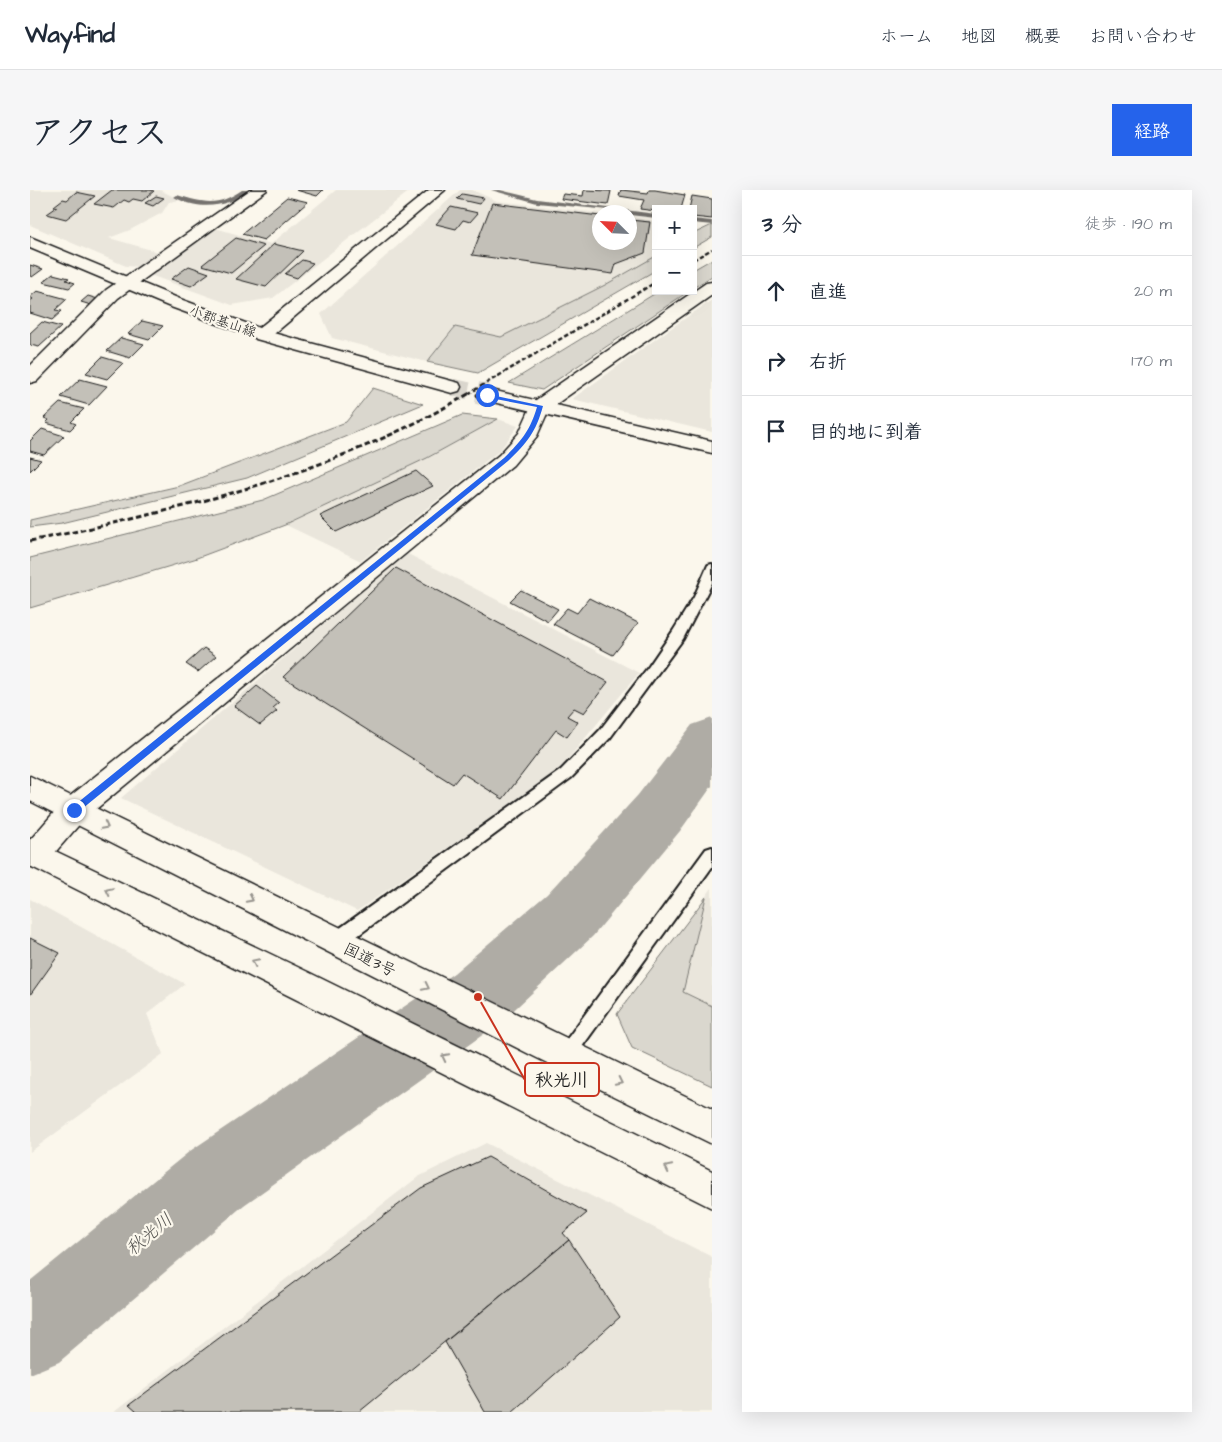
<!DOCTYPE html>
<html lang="ja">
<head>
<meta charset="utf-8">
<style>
	body { margin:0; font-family:"Architects Daughter","Klee One",sans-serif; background:#f6f6f7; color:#1f2937 }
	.controls { position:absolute; right:15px; top:15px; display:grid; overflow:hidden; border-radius:0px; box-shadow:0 5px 20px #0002 }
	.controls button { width:45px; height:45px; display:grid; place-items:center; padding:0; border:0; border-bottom:1px solid #e0e1e3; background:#fff; color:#1f2937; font:25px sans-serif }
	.compass { position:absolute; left:562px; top:15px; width:45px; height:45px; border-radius:50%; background:#fff; box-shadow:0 5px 20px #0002; rotate:294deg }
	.stop { position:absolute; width:15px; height:15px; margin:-11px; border:4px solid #2563eb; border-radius:50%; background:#fff }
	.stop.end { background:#2563eb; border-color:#fff; box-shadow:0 1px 5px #0008 }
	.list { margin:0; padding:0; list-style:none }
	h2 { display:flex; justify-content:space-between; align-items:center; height:65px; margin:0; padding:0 20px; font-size:21px }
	h2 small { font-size:16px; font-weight:400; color:#747a83 }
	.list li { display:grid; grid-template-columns:32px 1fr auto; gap:15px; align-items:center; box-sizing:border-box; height:70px; padding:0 20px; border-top:1px solid #e0e1e3 }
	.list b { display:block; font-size:19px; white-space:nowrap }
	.list em { font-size:16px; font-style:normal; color:#747a83 }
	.icon { flex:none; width:28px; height:28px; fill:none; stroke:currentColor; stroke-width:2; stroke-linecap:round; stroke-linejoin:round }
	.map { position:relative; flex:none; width:682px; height:1222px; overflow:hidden; border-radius:0px }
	header { display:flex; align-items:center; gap:30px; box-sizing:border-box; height:70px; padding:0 25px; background:#fff; border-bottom:1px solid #e0e1e3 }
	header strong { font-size:24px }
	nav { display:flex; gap:28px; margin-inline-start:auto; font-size:18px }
	.intro { display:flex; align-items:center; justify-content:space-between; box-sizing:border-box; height:120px; padding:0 30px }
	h1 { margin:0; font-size:35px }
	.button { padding:12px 22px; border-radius:0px; background:#2563eb; color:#fff; font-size:18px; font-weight:700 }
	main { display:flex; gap:30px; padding:0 30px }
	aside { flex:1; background:#fff; border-radius:0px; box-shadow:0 5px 20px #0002 }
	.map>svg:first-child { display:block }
	.built { fill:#eae6dc }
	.green { fill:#dad7ce; stroke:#7b7a75 }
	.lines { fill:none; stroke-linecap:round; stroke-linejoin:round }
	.stream { fill:#74726e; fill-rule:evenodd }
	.river { fill:#afaca5; fill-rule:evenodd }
	.building { fill:#c3c0b8; stroke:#1c1c1c }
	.tertiary-tunnel-far1 { stroke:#dad6cd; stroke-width:17; stroke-dasharray:17 9; stroke-linecap:butt }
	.tertiary-tunnel { stroke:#dad6cd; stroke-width:22; stroke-dasharray:22 11; stroke-linecap:butt }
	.service-casing { stroke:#1c1c1c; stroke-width:4 }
	.minor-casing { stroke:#1c1c1c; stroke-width:3 }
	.tertiary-casing { stroke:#1c1c1c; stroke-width:3 }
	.secondary-casing { stroke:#1c1c1c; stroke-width:3 }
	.trunk-casing { stroke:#1c1c1c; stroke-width:3 }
	.service { fill:#fbf7ec; fill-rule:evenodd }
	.minor { fill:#fbf7ec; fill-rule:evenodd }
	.tertiary { fill:#fbf7ec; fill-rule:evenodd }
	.secondary { fill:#fbf7ec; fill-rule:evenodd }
	.trunk { fill:#fbf7ec; fill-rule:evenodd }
	.rail-far1 { stroke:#1c1c1c; stroke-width:2.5; stroke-dasharray:4.5 2.5; stroke-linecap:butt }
	.rail { stroke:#1c1c1c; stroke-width:3; stroke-dasharray:5.5 3; stroke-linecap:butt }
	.oneway { stroke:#97948e }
	.route { fill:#2563eb }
	.labels { text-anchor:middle; stroke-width:4.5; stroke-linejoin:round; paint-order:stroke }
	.far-street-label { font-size:14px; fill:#1c1c1c; stroke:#fbf7ec }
	.street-label { font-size:16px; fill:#1c1c1c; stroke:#fbf7ec }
	.water-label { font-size:18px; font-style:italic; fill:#575653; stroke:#fbf7ec }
	.leader { fill:none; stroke:#c8321e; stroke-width:2 }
	.callout-dot { fill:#c8321e; stroke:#fbf7ec; stroke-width:2 }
	.callout { fill:#fbf7ec; stroke:#c8321e; stroke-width:2 }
	.callout-label { font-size:18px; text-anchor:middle; font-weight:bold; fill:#1c1c1c }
</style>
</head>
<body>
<header>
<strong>Wayfind</strong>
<nav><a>ホーム</a><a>地図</a><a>概要</a><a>お問い合わせ</a></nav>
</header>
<div class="intro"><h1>アクセス</h1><a class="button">経路</a></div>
<main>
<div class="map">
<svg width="682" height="1222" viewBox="0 0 682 1222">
	<rect width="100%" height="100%" fill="#fbf7ec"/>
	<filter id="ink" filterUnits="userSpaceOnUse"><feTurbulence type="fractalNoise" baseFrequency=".02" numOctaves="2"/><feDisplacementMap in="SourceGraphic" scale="10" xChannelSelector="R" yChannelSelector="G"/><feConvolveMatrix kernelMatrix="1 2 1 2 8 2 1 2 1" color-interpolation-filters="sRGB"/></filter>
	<g filter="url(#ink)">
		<g class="built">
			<path d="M 0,0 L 130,0 L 150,10 L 139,12 L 132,23 L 100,40 L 79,48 L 132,63 L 109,77 L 96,76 L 0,35 Z"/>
			<path d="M 306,0 L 381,0 L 243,108 L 202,115 L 120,85 L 185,38 L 241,54 Z"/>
			<path d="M 430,0 L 442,0 L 467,11 L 569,23 L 570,52 L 600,52 L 600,27 L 626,31 L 626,66 L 575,95 L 471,147 L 425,137 L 397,172 L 302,148 L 291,124 Z"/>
			<path d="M 682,110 L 682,242 L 542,209 L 644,136 Z"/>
			<path d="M 468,229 L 488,236 L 470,260 L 331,371 L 256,335 L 397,268 Z"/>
			<path d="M 376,363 L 609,483 L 528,581 L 327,721 L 91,608 Z"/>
			<path d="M 682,698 L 682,896 L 602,858 L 587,824 Z"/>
			<path d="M 0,709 L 155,794 L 117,824 L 133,864 L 0,962 Z"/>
			<path d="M 456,953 L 682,1067 L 682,1222 L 84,1222 L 388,987 Z"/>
		</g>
		<g class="green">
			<path d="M 682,35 L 682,47 L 663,58 L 663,44 Z"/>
			<path d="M 626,66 L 626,80 L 448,183 L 397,172 L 425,137 L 471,147 L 575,95 Z"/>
			<path d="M 682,69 L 682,86 L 663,98 L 663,80 Z"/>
			<path d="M 629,101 L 659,101 L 512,200 L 479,193 Z"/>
			<path d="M 343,198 L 393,214 L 217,288 L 32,333 L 0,337 L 0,330 L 149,296 L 316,232 Z"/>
			<path d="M 432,225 L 468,229 L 397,268 L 255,335 L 164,369 L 0,418 L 0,368 L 233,310 Z"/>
			<path d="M 676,707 L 653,802 L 682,816 L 682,896 L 602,858 L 587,824 Z"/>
		</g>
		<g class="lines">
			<g class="stream">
				<path d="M 212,0 L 219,0 C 198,18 168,21 144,7 L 147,5 C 175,13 187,17 212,0 Z"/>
				<path d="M 461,0 L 470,0 L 507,9 L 626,24 L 626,28 L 600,25 L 600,22 L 507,13 Z"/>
				<path d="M 663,29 L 682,31 L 682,35 L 663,33 Z"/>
			</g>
			<path class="river" d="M 682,528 L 682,596 L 650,641 L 563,746 L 472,831 L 214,1015 L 29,1172 L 0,1184 L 0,1091 L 160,961 L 424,783 L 517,704 L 608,605 L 662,535 Z"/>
		</g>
		<g class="building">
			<path d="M 82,0 L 120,0 L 124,1 L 112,11 L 103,9 L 99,12 L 94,10 L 84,18 L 64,14 Z"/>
			<path d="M 266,0 L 293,0 L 287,6 Z"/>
			<path d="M 554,0 L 581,1 L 578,15 L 531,9 L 533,4 L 553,6 Z"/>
			<path d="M 591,0 L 618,3 L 619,0 L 625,0 L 655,5 L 651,19 L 626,19 L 626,21 L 610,19 L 614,10 L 589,6 Z"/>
			<path d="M 46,2 L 65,6 L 36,29 L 17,24 L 27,17 L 24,16 L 33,9 L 37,10 Z"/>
			<path d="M 432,4 L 454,8 L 449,14 L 427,9 Z"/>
			<path d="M 126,6 L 134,8 L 123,16 L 115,13 Z"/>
			<path d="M 662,6 L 682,9 L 682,29 L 663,27 L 663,19 L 659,19 Z"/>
			<path d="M 257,7 L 278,12 L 234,50 L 212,44 Z"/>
			<path d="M 462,13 L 570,26 L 570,52 L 600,52 L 600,30 L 620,32 L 615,63 L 586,74 L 583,84 L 442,65 Z"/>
			<path d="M 421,17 L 448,23 L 440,32 L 433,30 L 426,39 L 406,34 Z"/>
			<path d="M 206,48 L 234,56 L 201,83 L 172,75 Z"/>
			<path d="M 244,54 L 273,61 L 236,97 L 206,89 Z"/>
			<path d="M 272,70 L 283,73 L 267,88 L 255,84 Z"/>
			<path d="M 0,75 L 13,79 L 2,87 L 0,86 Z"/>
			<path d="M 159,76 L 179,83 L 161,96 L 141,89 Z"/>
			<path d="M 23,84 L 39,88 L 36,90 L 45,93 L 39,98 L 13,92 Z"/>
			<path d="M 7,101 L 37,109 L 25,120 L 32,121 L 22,130 L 0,123 L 0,111 L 3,109 L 0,107 Z"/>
			<path d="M 58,106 L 68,109 L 61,115 L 51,112 Z"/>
			<path d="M 112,131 L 133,136 L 119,150 L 98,144 Z"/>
			<path d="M 12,132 L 31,137 L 9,157 L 0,155 L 0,143 Z"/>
			<path d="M 91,148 L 114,154 L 100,168 L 77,161 Z"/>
			<path d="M 72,167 L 93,173 L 77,189 L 56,183 Z"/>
			<path d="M 50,189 L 77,196 L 59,215 L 31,207 Z"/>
			<path d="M 30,213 L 54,219 L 41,232 L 46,234 L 40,240 L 16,233 L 19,230 L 14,228 Z"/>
			<path d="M 12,239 L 34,246 L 14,265 L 0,261 L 0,251 Z"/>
			<path d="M 0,267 L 11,270 L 0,281 Z"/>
			<path d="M 386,281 L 403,296 L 306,342 L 290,326 Z"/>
			<path d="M 366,378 L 578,492 L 554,523 L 544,518 L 537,526 L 548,532 L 537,547 L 526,540 L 473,609 L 432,583 L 423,594 L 253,487 Z"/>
			<path d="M 491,400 L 528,419 L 518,431 L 480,411 Z"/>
			<path d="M 559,408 L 608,433 L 583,465 L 523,434 L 537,418 L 547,423 Z"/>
			<path d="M 174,458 L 186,466 L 168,482 L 156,474 Z"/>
			<path d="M 227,496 L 249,513 L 243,518 L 247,521 L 230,535 L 204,516 Z"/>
			<path d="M 0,748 L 30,763 L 0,805 Z"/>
			<path d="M 458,967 L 557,1023 L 533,1043 L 539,1050 L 329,1222 L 107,1222 L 99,1215 L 391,998 Z"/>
			<path d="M 539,1050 L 590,1127 L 482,1222 L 455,1222 L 415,1152 Z"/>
		</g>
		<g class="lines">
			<path class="tertiary-tunnel-far1" d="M 422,197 L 452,204"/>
			<path class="tertiary-tunnel" d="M 447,203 L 457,205"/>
			<defs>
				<g id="service">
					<path d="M 682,374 L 682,393 L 653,449 L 580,548 L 541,588 L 311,758 L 305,760 L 299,758 L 297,752 L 299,746 L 531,580 L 570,540 L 619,476 L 643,441 L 664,407 L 678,375 Z"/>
					<path d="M 682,657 L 682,677 L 541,872 L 535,875 L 529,872 L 526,866 L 529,860 L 676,659 Z"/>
				</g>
				<g id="minor">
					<path d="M 220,0 L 237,0 L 88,108 L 7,191 L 0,193 L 0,176 L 76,100 Z"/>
					<path d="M 682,92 L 682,105 L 519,219 L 507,246 L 483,275 L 54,629 L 15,674 L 5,678 L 0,676 L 0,650 L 34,611 L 469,265 L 489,243 L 503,212 L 676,93 Z"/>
				</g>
				<g id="tertiary">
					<path d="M 232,140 L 429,193 L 431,197 L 429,201 L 422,203 L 226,149 L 223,145 L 226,141 Z"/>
					<path d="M 457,199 L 682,251 L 682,263 L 450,209 L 447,205 L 450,201 Z"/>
				</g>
				<path id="secondary" d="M 399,0 L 415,0 L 238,149 L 232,150 L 138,116 L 0,58 L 0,47 L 150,109 L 229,138 Z"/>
				<g id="trunk">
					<path d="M 0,586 L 682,919 L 682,954 L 503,866 L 0,611 Z"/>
					<path d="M 0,649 L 280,783 L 682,981 L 682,1018 L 0,676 Z"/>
				</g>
			</defs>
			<use href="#service" class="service-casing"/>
			<use href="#minor" class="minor-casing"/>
			<use href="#tertiary" class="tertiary-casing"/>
			<use href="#secondary" class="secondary-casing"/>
			<use href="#trunk" class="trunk-casing"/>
			<use href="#service" class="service"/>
			<use href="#minor" class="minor"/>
			<use href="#tertiary" class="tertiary"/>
			<use href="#secondary" class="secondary"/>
			<use href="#trunk" class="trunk"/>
			<g class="rail-far1">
				<path d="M 663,70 L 682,59"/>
				<path d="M 438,204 L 626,92"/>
			</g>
			<path class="rail" d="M 0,351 C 152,320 306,283 440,203"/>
		</g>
		<defs><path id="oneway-chevron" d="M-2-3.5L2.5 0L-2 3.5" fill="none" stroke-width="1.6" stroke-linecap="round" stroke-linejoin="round" transform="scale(1.25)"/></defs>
		<g class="oneway">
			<use href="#oneway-chevron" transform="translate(75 636) rotate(27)"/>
			<use href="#oneway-chevron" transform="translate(79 701) rotate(-154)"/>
			<use href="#oneway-chevron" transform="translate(220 709) rotate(27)"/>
			<use href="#oneway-chevron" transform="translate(225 772) rotate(-154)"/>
			<use href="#oneway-chevron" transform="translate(396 797) rotate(26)"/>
			<use href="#oneway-chevron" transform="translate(415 867) rotate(-153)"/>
			<use href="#oneway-chevron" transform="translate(589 892) rotate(26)"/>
			<use href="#oneway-chevron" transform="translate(638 978) rotate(-154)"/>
		</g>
	</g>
	<path class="route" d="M 457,204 L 513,216 C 506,242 497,253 478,271 L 47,623 L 41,623 L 41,618 L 474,268 C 491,251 500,241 507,217 L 455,207 Z"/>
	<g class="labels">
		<g class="far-street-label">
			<text transform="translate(193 131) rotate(19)" y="5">小郡基山線</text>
		</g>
		<g class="street-label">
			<text transform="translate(340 769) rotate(26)" y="6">国道3号</text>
		</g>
		<g class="water-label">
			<text transform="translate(119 1044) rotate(-40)" y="6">秋光川</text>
		</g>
	</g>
	<path class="leader" d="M448 807L495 890"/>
	<circle class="callout-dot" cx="448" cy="807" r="5"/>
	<rect class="callout" x="495" y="873" width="74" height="33" rx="5"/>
	<g class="callout-label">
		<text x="532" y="896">秋光川</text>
	</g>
</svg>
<div class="controls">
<button>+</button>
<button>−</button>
</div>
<svg class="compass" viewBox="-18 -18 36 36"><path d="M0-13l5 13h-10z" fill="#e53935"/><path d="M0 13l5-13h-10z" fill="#747a83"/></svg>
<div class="stop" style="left:457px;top:205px"></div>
<div class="stop end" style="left:44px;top:620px"></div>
</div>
<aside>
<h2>3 分<small>徒歩 · 190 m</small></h2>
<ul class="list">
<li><svg class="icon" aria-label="ahead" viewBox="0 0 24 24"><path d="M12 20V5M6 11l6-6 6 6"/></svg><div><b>直進</b></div><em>20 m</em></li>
<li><svg class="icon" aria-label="right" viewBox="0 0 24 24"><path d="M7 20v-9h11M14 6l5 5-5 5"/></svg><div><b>右折</b></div><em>170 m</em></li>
<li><svg class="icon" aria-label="arrive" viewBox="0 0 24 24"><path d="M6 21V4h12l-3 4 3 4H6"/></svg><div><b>目的地に到着</b></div></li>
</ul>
</aside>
</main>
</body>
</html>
